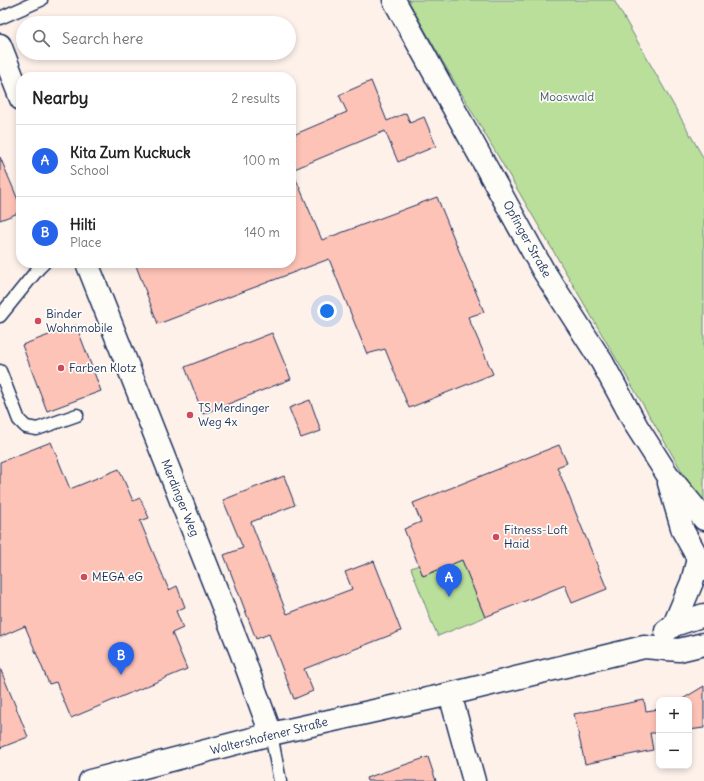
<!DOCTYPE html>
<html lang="en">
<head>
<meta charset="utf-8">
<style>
	body { margin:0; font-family:Delius,sans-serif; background:#f6f6f6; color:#222 }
	.controls { position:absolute; right:12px; bottom:12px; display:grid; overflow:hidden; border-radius:8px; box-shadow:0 2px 6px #0003 }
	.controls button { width:36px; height:36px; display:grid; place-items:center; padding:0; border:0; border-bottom:1px solid #e0e0e0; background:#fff; color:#222; font:20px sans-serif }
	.you { position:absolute; left:327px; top:311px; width:14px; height:14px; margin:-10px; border:3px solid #fff; border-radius:50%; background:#1a73e8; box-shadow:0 0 0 6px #1a73e833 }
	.badge { display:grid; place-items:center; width:26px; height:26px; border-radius:50%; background:#2563eb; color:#fff; font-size:13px; font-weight:700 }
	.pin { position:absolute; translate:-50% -33px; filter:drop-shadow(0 1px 2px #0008) }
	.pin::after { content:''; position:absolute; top:21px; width:14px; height:12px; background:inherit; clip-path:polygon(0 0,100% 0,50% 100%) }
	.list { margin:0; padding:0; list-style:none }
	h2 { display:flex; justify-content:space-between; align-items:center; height:52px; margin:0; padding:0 16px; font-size:17px }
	h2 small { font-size:13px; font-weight:400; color:#767676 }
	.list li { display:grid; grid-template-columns:26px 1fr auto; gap:12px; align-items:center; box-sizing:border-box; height:72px; padding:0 16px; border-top:1px solid #e0e0e0 }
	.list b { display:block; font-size:15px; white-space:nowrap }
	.list p { margin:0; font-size:13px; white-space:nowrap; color:#767676 }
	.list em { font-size:13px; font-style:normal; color:#767676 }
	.icon { flex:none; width:22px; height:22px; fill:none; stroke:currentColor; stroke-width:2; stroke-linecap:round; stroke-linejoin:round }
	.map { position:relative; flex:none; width:704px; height:781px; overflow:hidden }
	.search { position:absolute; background:#fff; box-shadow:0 2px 6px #0003; left:16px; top:16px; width:280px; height:44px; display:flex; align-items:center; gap:10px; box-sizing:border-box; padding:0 14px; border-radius:22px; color:#767676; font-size:15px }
	.panel { position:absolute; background:#fff; box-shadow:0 2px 6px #0003; left:16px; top:72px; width:280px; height:196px; border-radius:16px }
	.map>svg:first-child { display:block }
	.green { fill:#badf9a; stroke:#6a877c }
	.building { fill:#fec3b7; stroke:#1b2f5e }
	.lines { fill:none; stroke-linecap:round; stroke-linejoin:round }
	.lane-casing { stroke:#1b2f5e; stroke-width:15 }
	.street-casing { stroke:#1b2f5e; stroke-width:25 }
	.secondary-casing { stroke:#1b2f5e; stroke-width:25 }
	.lane { stroke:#fdfcf7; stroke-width:12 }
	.street { stroke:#fdfcf7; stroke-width:22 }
	.secondary { stroke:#fdfcf7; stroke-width:22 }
	.poi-dot { fill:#d1495b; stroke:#fdfcf7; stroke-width:1.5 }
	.labels { text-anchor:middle; stroke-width:3.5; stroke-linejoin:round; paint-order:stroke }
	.park-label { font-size:12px; fill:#435b6d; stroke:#fdfcf7 }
	.street-label { font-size:12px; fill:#1b2f5e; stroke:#fdfcf7 }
	.poi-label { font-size:12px; fill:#1b2f5e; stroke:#fdfcf7; text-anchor:start }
</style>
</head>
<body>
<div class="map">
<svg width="704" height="781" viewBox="0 0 704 781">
	<rect width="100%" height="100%" fill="#fdf1ea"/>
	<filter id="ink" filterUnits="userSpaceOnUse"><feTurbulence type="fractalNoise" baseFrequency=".025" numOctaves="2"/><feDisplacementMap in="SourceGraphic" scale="8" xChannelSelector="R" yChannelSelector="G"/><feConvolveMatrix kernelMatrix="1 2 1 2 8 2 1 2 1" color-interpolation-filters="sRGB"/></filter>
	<g filter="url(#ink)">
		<g class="green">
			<path d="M 408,0 L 614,0 L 704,159 L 704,505 L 687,480 L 443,62 Z"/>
			<path d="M 462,560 L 485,617 L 438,636 L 432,623 L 411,568 L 419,565 L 423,576 Z"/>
		</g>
		<g class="building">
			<path d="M 371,81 L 387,121 L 406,113 L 410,123 L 424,117 L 436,146 L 398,162 L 385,131 L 292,170 L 322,240 L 437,197 L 484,312 L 468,317 L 493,374 L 409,408 L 385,349 L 367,354 L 329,259 L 158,324 L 135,263 L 291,263 L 291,136 L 347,112 L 339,95 Z"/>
			<path d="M 0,157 L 21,207 L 21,212 L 0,220 Z"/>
			<path d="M 76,325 L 101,391 L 47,411 L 22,345 Z"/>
			<path d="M 272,333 L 291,379 L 203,414 L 185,367 Z"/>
			<path d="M 310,400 L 321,431 L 301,438 L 289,408 Z"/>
			<path d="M 51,442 L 70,489 L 119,469 L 133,501 L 140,498 L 149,518 L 140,521 L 169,590 L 177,586 L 185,607 L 176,611 L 183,628 L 172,633 L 187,669 L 71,718 L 56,682 L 49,684 L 25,626 L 0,637 L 0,462 Z"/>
			<path d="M 559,445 L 567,463 L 557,467 L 607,589 L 572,603 L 565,585 L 485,617 L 462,560 L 423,576 L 404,529 L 421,522 L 413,503 Z"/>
			<path d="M 284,476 L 295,505 L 251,522 L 287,614 L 352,589 L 345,572 L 374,561 L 401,631 L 304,669 L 313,691 L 294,699 L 269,634 L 256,639 L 224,555 L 243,548 L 223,500 Z"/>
			<path d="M 0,668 L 28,737 L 0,748 Z"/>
			<path d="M 704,686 L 704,728 L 689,730 L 689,700 L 681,700 Z"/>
			<path d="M 644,700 L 646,711 L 659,709 L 659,733 L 650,733 L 653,750 L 585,764 L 574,714 Z"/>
			<path d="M 428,757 L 436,781 L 367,781 L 366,778 Z"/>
		</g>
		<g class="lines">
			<defs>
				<g id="lane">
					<path d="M 0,18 L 41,0"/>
					<path d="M 0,316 L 38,269 L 44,263"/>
					<path d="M 0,371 L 19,420 L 26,427 L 37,429 L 77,415"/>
					<path d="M 271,734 L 280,781"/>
				</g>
				<g id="street">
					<path d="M 0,45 L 21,99"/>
					<path d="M 87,263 L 241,652 L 271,734"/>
					<path d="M 674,625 L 692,582 L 698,559"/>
					<path d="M 666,631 L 674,625 L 704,615"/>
					<path d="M 450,694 L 474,781"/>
					<path d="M 90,781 L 271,734 L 450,694 L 644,647 L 679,650 L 704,644"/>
				</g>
				<g id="secondary">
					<path d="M 394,0 L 543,270 L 602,362 L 637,427 L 667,474 L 704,519"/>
					<path d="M 669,483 L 683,531 L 704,569"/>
				</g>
			</defs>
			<use href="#lane" class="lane-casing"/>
			<use href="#street" class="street-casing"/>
			<use href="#secondary" class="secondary-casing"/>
			<use href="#lane" class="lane"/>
			<use href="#street" class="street"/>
			<use href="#secondary" class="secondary"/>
		</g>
	</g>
	<g class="poi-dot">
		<circle cx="38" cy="321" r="4"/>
		<circle cx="61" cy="368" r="4"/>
		<circle cx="190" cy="415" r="4"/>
		<circle cx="496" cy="537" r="4"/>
		<circle cx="84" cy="577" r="4"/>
	</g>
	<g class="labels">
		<g class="park-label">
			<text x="567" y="101">Mooswald</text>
		</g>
		<g class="street-label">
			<text transform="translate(527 239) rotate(61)" y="4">Opfinger Straße</text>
			<text transform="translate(180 498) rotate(68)" y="4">Merdinger Weg</text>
			<text transform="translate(269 736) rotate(-14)" y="4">Waltershofener Straße</text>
		</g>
		<g class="poi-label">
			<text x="46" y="318">Binder<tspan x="46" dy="14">Wohnmobile</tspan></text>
			<text x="69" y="372">Farben Klotz</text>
			<text x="198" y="412">TS Merdinger<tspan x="198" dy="14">Weg 4x</tspan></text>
			<text x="504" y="534">Fitness-Loft<tspan x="504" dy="14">Haid</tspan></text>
			<text x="92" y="581">MEGA eG</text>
		</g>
	</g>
</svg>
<div class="controls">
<button>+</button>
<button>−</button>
</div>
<div class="you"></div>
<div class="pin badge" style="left:449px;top:597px">A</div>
<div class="pin badge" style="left:121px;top:675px">B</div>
<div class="search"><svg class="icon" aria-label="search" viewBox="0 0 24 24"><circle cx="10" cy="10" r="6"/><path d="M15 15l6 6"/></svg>Search here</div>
<section class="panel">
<h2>Nearby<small>2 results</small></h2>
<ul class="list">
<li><span class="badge">A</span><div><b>Kita Zum Kuckuck</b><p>School</p></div><em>100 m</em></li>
<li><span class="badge">B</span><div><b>Hilti</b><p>Place</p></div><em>140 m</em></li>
</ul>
</section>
</div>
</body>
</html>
